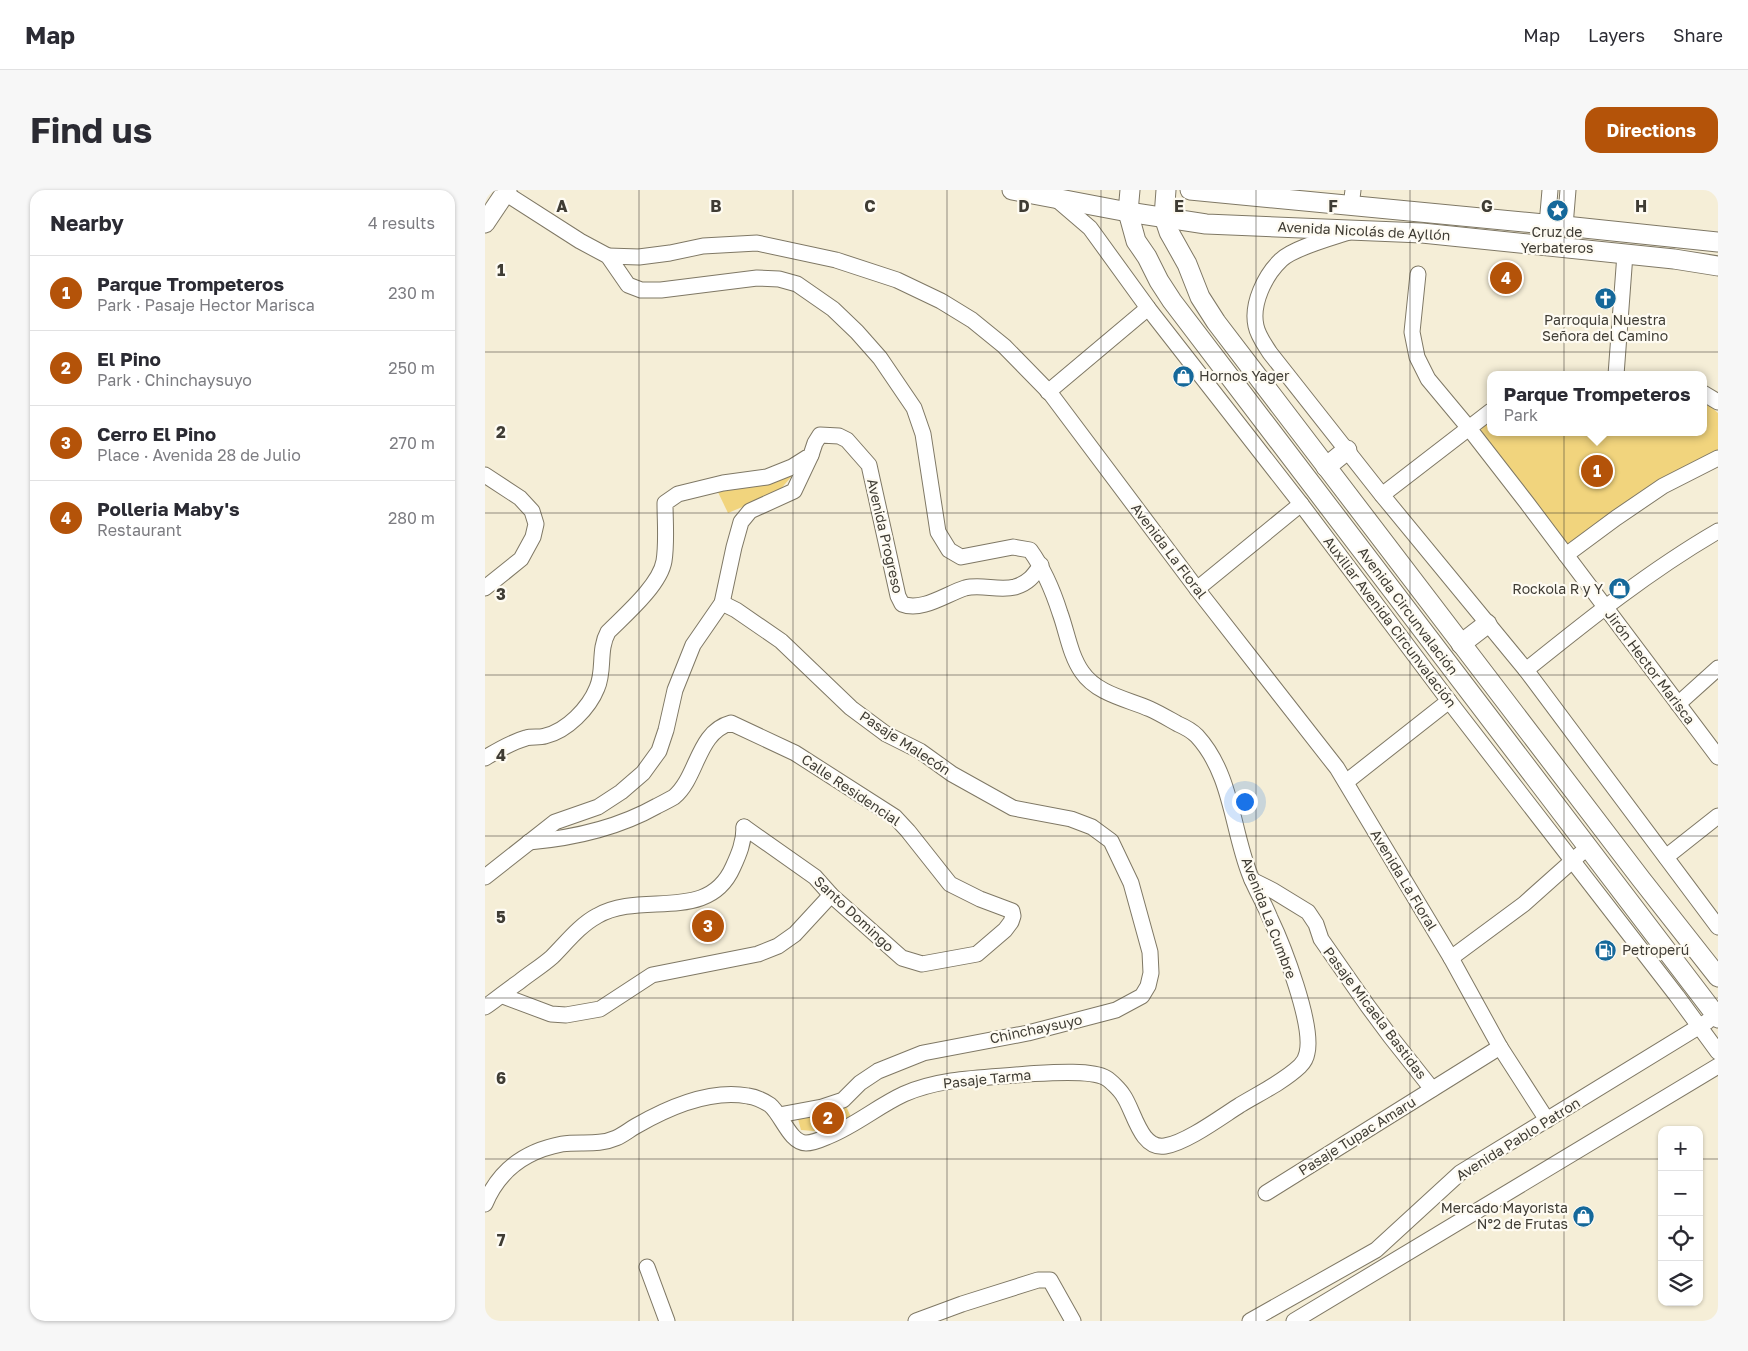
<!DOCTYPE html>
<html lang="en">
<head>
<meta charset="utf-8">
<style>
	body { margin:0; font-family:"Golos Text",sans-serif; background:#f7f7f7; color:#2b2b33 }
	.controls { position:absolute; right:15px; bottom:15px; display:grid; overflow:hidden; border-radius:10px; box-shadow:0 1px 4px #0004 }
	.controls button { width:45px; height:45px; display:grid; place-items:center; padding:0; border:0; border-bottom:1px solid #e1e1e2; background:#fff; color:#2b2b33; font:25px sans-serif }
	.you { position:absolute; left:759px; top:611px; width:18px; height:18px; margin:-12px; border:4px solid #fff; border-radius:50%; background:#1a73e8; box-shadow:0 0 0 8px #1a73e833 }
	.badge { display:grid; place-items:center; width:32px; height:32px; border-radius:50%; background:#b45309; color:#fff; font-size:16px; font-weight:700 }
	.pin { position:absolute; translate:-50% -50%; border:2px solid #fff; box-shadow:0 1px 5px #0006 }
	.popup { position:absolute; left:1002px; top:181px; width:220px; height:65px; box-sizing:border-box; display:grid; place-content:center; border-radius:10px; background:#fff; filter:drop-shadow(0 1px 4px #0005); font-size:16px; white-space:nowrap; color:#7c7c81 }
	.popup b { font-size:19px; color:#2b2b33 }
	.popup::after { content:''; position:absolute; left:50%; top:100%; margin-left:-10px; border:10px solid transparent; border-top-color:#fff }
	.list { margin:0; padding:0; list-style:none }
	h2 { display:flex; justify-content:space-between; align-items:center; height:65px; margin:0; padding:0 20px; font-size:21px }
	h2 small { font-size:16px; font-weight:400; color:#7c7c81 }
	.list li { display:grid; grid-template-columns:32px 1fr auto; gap:15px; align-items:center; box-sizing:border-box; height:75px; padding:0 20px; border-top:1px solid #e1e1e2 }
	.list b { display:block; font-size:19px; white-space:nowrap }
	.list p { margin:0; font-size:16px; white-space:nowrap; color:#7c7c81 }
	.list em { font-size:16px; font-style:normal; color:#7c7c81 }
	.icon { flex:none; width:28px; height:28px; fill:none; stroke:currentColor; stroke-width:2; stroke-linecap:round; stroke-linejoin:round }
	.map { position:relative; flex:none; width:1233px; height:1131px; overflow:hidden; border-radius:15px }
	header { display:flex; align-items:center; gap:30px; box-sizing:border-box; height:70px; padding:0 25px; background:#fff; border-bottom:1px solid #e1e1e2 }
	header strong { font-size:24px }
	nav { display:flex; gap:28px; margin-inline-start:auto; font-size:18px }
	.intro { display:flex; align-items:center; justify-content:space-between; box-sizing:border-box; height:120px; padding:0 30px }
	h1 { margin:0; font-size:35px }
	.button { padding:12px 22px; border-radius:15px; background:#b45309; color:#fff; font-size:18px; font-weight:700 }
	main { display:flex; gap:30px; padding:0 30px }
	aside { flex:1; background:#fff; border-radius:15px; box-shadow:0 1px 4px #0004 }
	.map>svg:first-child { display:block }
	.green { fill:#f1d47d }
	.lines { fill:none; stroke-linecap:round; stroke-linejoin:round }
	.minor-casing { stroke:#7f7865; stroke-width:17 }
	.major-casing { stroke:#7f7865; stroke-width:21 }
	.minor { stroke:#fff; stroke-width:15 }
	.major { stroke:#fff; stroke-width:19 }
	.grid { fill:none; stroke:#3f3c34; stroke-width:1; stroke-opacity:0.55 }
	.labels { text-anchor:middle; stroke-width:4.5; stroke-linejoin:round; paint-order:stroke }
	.street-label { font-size:14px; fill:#3f3c34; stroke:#fefbf2 }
	.poi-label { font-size:14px; fill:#3f3c34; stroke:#fefbf2 }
	.grid-label { font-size:16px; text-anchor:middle; font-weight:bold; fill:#3f3c34; stroke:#fefbf2; stroke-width:4.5; stroke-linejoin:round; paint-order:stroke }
</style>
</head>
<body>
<header>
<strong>Map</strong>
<nav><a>Map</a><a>Layers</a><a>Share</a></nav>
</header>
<div class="intro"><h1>Find us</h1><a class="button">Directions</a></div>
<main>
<aside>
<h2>Nearby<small>4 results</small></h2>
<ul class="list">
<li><span class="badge">1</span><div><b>Parque Trompeteros</b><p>Park · Pasaje Hector Marisca</p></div><em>230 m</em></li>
<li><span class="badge">2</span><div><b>El Pino</b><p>Park · Chinchaysuyo</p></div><em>250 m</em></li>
<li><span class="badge">3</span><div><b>Cerro El Pino</b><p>Place · Avenida 28 de Julio</p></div><em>270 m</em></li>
<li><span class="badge">4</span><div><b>Polleria Maby's</b><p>Restaurant</p></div><em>280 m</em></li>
</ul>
</aside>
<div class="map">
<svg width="1233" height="1131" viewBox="0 0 1233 1131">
	<rect width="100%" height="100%" fill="#f5eed7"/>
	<g class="green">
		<path d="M 1218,214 L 1225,216 L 1233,223 L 1233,266 L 1081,363 L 995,244 L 998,234 L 1006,230 L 1006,242 L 1218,242 Z"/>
		<path d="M 307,286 L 293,302 L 243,323 L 231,298 Z"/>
		<path d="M 360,914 L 366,927 L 329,941 L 316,940 L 313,929 L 337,926 Z"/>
	</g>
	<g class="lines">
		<defs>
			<g id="minor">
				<path d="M 570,8 L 605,38 L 663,118 L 816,314 L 964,511 L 1192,806 L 1233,862"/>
				<path d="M 866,16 L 868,0"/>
				<path d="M 1062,35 L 1065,0"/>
				<path d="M 1080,36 L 1083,0"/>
				<path d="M 864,42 C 846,48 808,58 796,70 C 780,85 766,114 771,136 C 773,146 780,155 785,163 L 897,305 L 1041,480 L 1233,737"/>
				<path d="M 123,66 L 154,67 L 185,63 L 218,56 L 272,53 L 351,70 L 412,90 L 456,111 L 487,130 L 519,156 L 565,203 L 712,399 L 852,578 L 966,768 L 1015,857 L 1062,930"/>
				<path d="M 933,84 L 927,142 L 932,167 L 943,189 L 983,237 L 1042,313 L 1233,567"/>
				<path d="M 1131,185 L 1140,64"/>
				<path d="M 563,202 L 663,118"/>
				<path d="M 1218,203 L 1233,212"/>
				<path d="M 0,285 L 35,308 L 47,321 L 51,334 L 48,347 L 36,369 L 0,398"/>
				<path d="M 897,305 L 1006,221"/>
				<path d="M 1081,365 L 1131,328 L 1178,296 L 1233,268"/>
				<path d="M 712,399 L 816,314"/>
				<path d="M 237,413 L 251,420 L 296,451 L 366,518 L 401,544 L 435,561 L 467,584 L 528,618 L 586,629 L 607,637 L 626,651 L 646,693 L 665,762 L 666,783 L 663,796 L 657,806 L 631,820 L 543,843 L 438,863 L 393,881 L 375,893 L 358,910 L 337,917 L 294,925"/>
				<path d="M 1041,480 C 1102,431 1164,381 1233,341"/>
				<path d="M 1193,514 L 1233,478"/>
				<path d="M 0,568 C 13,560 27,552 41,548 C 47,546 54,548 60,546 C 82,541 104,518 112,498 C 120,480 113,460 123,442 C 140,425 175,395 179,371 C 182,352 180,331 180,313 L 193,304 L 238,293 L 282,287 L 307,277 L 326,265 L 330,253 L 335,245 L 354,246 L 362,250 L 384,275 L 413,406 L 417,414 C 437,422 461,404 480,398 C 496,394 514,401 530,397 C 544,393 549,385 556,375"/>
				<path d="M 861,592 L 964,511"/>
				<path d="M 44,652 C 89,648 133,638 172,616 C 178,613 184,610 189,607 C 213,587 212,542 246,533 L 310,563 L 410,627 L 423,641 L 465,694 L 495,709 L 527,721 L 528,726 L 526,732 L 520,740 L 492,764 L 437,774 L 417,768 L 346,705 L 330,687 L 259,637"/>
				<path d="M 1181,667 L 1233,626"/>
				<path d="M 0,687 L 70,632 L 113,617 L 136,602 L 158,583 L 174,561 L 181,540 L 190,500 L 208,455 L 237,413 L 249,357 L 256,332 L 265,321 L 309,301 L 326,265"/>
				<path d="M 767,690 L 787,700 L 823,722 L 831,734 L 836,749 L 882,815 L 905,846 L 947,899"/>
				<path d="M 966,768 L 1039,714 L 1095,664"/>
				<path d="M 18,806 L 66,824 L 81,825 L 115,819 L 167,785 L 273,764 L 293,756 L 310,744 L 346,705"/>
				<path d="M 0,817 C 12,809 22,800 34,792 C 45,783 57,776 67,767 C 81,753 95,735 112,726 C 157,700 223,734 248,677 C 254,664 259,652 259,637"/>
				<path d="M 781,1003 L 1015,857"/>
				<path d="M 0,1014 C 14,980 40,961 77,954 C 95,951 113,956 131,948 C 138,945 144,940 151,936 C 184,917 225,899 263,906 C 270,907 279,911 285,915 C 297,925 305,953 321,953 C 329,953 337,949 344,946 C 371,935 393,916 419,904 C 458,887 502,888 543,884 C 561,883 606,879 621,888 C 626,891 635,900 638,905 C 649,920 655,960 680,956 C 701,953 736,927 755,915 C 775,903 798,892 815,876 C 819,872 821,869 822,863 C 829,835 798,755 785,728 C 779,713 771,700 765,685 C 747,640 747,584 712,546 C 707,541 700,537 693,534 C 684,529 674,523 665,519 C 642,509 612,504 597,482 C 585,465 582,442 575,423 C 568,401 558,378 545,360 L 528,357 L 476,367 L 464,360 L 453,342 L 438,244 L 429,218 L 395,168 L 372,142 L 348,119 L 312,94 L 294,89 L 272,88 L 176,100 L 156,100 L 143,95 L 123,66 L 95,51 L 20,3"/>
				<path d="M 162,1077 L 182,1131"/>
				<path d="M 431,1131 L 477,1114 L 553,1090 L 565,1090 L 588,1131"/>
				<path d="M 765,1131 L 891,1060 L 975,983 L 1223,831"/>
				<path d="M 809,1131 L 1233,876"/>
			</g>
			<g id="major">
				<path d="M 527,0 L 643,22 L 721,34 L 937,43 L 1189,69 L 1233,76"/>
				<path d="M 645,0 L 643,22 L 651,51 L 662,67 L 674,91 L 687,111 L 1233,828"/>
				<path d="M 681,0 L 679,27 L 684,42 L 702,74 L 715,107 L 731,132 L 1156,689 L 1233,787"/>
				<path d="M 705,0 L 1080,36 L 1233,52"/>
				<path d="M 0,33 L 22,0"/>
				<path d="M 841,277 L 862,260"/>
				<path d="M 976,454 L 1002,434"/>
			</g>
		</defs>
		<use href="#minor" class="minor-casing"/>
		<use href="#major" class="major-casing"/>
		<use href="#minor" class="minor"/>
		<use href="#major" class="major"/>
	</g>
	<path class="grid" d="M 154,0 L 154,1131M 308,0 L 308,1131M 462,0 L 462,1131M 616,0 L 616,1131M 771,0 L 771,1131M 925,0 L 925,1131M 1079,0 L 1079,1131M 0,162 L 1233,162M 0,323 L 1233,323M 0,485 L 1233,485M 0,646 L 1233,646M 0,808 L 1233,808M 0,969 L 1177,969M 1214,969 L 1233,969"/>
	<defs>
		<symbol id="sight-disc" viewBox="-11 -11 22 22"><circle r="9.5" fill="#15689a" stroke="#fefbf2"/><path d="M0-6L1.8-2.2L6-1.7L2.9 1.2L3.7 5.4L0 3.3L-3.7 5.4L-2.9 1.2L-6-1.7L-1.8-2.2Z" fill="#fff"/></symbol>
		<symbol id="church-disc" viewBox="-11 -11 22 22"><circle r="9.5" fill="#15689a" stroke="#fefbf2"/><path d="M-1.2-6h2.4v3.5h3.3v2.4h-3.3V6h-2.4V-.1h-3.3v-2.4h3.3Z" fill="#fff"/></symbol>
		<symbol id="shop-disc" viewBox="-11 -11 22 22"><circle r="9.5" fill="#15689a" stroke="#fefbf2"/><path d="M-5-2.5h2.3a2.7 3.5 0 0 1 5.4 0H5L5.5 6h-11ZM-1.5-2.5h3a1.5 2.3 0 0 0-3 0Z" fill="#fff"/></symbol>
		<symbol id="fuel-disc" viewBox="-11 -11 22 22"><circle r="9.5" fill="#15689a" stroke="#fefbf2"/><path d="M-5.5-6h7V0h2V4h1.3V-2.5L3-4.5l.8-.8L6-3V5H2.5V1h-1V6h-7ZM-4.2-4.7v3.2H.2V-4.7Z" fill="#fff"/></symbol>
	</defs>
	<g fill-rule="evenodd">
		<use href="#sight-disc" x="1060" y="8" width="25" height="25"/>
		<use href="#church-disc" x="1108" y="96" width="25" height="25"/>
		<use href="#shop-disc" x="686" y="174" width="25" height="25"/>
		<use href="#shop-disc" x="1122" y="386" width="25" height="25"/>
		<use href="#fuel-disc" x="1108" y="748" width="25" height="25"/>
		<use href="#shop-disc" x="1086" y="1014" width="25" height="25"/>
	</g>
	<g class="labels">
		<g class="street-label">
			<text transform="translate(879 41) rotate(3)" y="5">Avenida Nicolás de Ayllón</text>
			<text transform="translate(400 346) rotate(77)" y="5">Avenida Progreso</text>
			<text transform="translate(684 361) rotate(53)" y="5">Avenida La Floral</text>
			<text transform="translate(923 421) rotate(53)" y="5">Avenida Circunvalación</text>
			<text transform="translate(905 432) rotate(53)" y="5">Auxiliar Avenida Circunvalación</text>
			<text transform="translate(1165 477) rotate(53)" y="5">Jirón Hector Marisca</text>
			<text transform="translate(420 553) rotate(33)" y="5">Pasaje Malecón</text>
			<text transform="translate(366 600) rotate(34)" y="5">Calle Residencial</text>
			<text transform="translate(919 690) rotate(59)" y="5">Avenida La Floral</text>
			<text transform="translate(369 724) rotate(43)" y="5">Santo Domingo</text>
			<text transform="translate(784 728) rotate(69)" y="5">Avenida La Cumbre</text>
			<text transform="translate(890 823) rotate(53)" y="5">Pasaje Micaela Bastidas</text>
			<text transform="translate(551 839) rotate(-12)" y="5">Chinchaysuyo</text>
			<text transform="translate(502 889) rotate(-6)" y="5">Pasaje Tarma</text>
			<text transform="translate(872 946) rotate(-32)" y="5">Pasaje Tupac Amaru</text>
			<text transform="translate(1033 949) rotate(-32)" y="5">Avenida Pablo Patron</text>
		</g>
		<g class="poi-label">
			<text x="1072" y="47">Cruz de<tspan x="1072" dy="16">Yerbateros</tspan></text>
			<text x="1120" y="135">Parroquia Nuestra<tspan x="1120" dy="16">Señora del Camino</tspan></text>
			<text x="714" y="191" text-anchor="start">Hornos Yager</text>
			<text x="1118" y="404" text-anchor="end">Rockola R y Y</text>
			<text x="1137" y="765" text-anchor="start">Petroperú</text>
			<text x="1083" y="1023" text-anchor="end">Mercado Mayorista<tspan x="1083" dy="16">N°2 de Frutas</tspan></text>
		</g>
	</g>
	<g class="grid-label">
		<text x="77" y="22">A</text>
		<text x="231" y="22">B</text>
		<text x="385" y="22">C</text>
		<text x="539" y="22">D</text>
		<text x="694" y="22">E</text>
		<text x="848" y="22">F</text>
		<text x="1002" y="22">G</text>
		<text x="1156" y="22">H</text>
		<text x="16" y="86">1</text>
		<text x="16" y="248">2</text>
		<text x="16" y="410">3</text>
		<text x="16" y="571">4</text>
		<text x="16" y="733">5</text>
		<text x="16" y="894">6</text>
		<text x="16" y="1056">7</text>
	</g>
</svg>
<div class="controls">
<button>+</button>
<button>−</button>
<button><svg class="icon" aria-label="locate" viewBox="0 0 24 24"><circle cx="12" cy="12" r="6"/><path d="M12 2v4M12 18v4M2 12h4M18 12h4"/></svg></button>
<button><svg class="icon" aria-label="layers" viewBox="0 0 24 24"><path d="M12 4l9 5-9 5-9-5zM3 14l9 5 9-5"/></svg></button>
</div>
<div class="you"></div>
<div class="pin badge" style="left:1112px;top:281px">1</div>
<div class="popup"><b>Parque Trompeteros</b>Park</div>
<div class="pin badge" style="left:343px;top:928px">2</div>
<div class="pin badge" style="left:223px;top:736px">3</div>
<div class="pin badge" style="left:1021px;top:88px">4</div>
</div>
</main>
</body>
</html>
